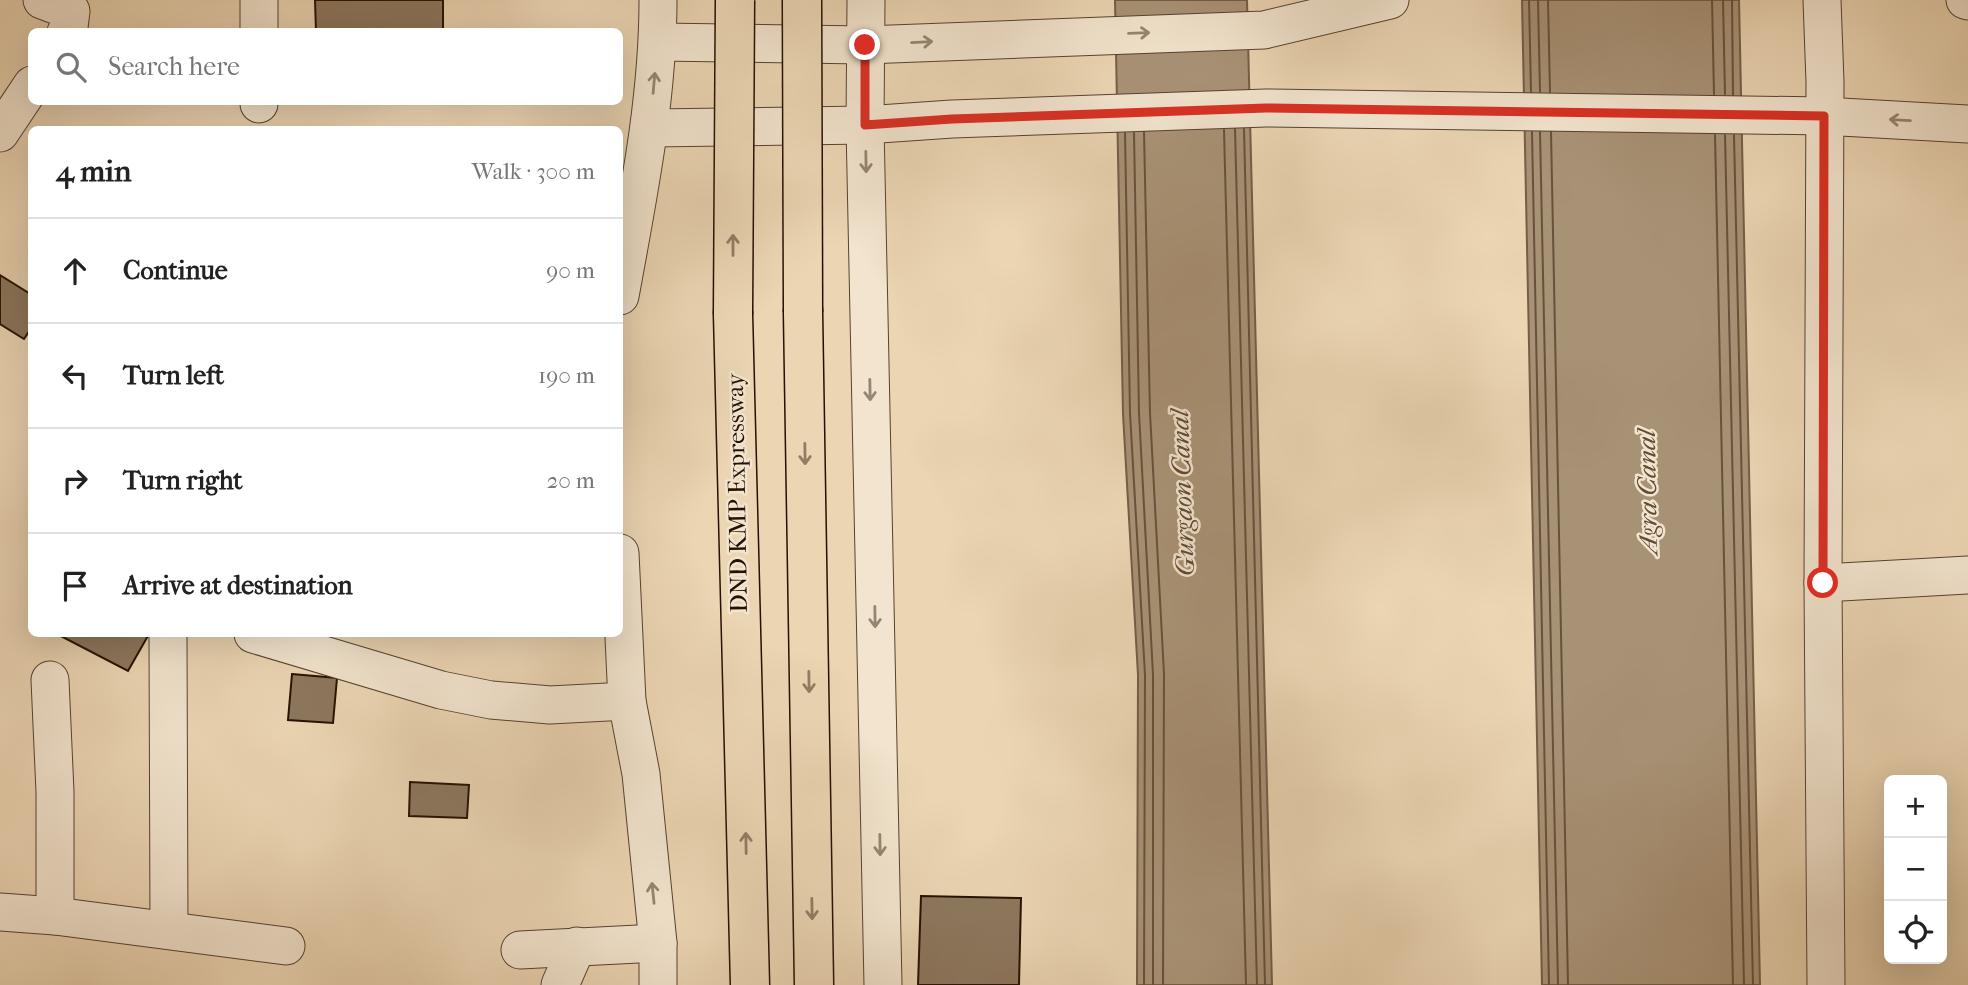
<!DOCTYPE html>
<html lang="en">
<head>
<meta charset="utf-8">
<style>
	body { margin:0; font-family:"IM FELL French Canon",serif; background:#f2f2f2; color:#222 }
	.controls { position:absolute; right:21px; bottom:21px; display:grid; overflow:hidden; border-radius:10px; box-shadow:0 7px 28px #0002 }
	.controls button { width:63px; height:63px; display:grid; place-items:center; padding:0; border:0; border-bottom:2px solid #e0e0e0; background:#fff; color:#222; font:35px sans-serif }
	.stop { position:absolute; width:21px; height:21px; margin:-16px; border:5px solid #d93025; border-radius:50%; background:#fff }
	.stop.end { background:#d93025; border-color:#fff; box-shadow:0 2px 7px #0008 }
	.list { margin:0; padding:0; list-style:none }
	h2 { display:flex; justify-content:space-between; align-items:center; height:91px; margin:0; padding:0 28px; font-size:30px }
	h2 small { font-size:23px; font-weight:400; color:#767676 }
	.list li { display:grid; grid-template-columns:46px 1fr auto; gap:21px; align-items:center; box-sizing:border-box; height:105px; padding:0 28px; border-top:2px solid #e0e0e0 }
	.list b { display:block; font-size:26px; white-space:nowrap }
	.list em { font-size:23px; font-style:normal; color:#767676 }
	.icon { flex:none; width:38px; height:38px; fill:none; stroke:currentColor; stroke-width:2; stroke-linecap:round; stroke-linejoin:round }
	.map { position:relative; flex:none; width:1968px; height:985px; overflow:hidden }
	.search { position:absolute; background:#fff; box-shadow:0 7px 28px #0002; left:28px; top:28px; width:595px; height:77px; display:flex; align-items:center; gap:18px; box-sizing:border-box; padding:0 24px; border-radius:10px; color:#767676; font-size:26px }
	.panel { position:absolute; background:#fff; box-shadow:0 7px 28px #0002; left:28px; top:126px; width:595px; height:511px; border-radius:10px }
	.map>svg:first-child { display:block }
	.water { fill:#a89276; stroke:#745e47; stroke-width:2 }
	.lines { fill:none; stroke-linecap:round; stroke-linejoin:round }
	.shore { stroke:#66523c; stroke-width:2 }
	.building { fill:#8c775e; stroke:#251101; stroke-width:2 }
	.minor-casing { stroke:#56422e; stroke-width:39 }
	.highway-casing { stroke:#251101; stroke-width:41 }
	.minor { stroke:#f2e4ce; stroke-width:37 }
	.highway { stroke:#ebd5b3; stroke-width:38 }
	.highway-bridge-casing { stroke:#251101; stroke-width:41; stroke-linecap:butt }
	.highway-bridge { stroke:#ebd5b3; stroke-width:38 }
	.oneway { stroke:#968572 }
	.oneway2 { stroke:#927d63 }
	.route { stroke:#d93025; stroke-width:9 }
	.labels { text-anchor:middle; stroke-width:5; stroke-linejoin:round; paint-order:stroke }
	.street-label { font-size:24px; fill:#251101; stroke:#f2e4ce }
	.water-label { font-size:26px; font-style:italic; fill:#604b36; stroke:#f2e4ce }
</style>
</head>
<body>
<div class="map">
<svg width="1968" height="985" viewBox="0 0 1968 985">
	<rect width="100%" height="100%" fill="#ebd5b3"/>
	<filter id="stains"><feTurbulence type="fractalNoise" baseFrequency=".00286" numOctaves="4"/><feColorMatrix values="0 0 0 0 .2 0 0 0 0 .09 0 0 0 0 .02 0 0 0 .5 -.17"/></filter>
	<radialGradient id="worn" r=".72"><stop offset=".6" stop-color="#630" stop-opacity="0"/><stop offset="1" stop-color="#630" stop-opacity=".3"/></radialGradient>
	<g class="water">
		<path d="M 1115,0 L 1247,0 L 1272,985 L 1137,985 L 1138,675 L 1123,414 Z"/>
		<path d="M 1522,0 L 1739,0 L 1760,985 L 1542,985 Z"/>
	</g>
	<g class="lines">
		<g class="shore">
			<path d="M 1529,0 L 1531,92"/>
			<path d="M 1538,0 L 1540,92"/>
			<path d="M 1548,0 L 1550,92"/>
			<path d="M 1712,0 L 1714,94"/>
			<path d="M 1723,0 L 1725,94"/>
			<path d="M 1732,0 L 1733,95"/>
			<path d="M 1235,129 L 1257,985"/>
			<path d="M 1244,129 L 1265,985"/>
			<path d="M 1224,130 L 1246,985"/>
			<path d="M 1144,132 L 1150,413 L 1164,674 L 1163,985"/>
			<path d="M 1532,132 L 1549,985"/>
			<path d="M 1540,132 L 1558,985"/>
			<path d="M 1551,132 L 1568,985"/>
			<path d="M 1125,133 L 1130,413 L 1145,675 L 1144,985"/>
			<path d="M 1134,133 L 1139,413 L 1153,675 L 1153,985"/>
			<path d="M 1715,135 L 1733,985"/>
			<path d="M 1725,135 L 1744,985"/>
			<path d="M 1734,135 L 1753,985"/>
		</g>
	</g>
	<g class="building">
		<path d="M 315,0 L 443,0 L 443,32 L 316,32 Z"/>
		<path d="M 0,275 L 32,295 L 32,327 L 24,339 L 0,324 Z"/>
		<path d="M 57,634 L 149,634 L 128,671 Z"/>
		<path d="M 292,674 L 337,678 L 333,723 L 288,720 Z"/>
		<path d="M 410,782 L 469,785 L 467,818 L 409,816 Z"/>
		<path d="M 921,896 L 1021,898 L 1019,985 L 918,985 Z"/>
	</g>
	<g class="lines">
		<defs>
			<g id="minor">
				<path d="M 42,0 L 71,11 L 69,27 L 66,32"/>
				<path d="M 259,0 L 259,32"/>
				<path d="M 866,0 L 865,125 L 883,985"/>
				<path d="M 1822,0 L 1825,82 L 1823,583 L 1826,985"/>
				<path d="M 1965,0 L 1968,1"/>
				<path d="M 658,42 L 865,45 L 1264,30 L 1390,0"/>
				<path d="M 259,102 L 259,104"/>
				<path d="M 651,128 L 865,125 L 952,119 L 1266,108 L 1823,116 L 1968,124"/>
				<path d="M 0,133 L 32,85"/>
				<path d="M 620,296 C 638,197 658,100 658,0"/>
				<path d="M 620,553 L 627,701 L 641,774 L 658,943 L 658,985"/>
				<path d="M 1823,583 L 1968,575"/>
				<path d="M 168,634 L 169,930"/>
				<path d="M 253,634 L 441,690 L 491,700 L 550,705 L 627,701"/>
				<path d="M 50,680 L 55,792 L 55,916"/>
				<path d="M 0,912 L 55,916 L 286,946"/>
				<path d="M 520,950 L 658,943"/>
				<path d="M 560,985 L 577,946"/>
			</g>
			<g id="highway">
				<path d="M 803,312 L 814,985"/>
				<path d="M 733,314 L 750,985"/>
			</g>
		</defs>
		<use href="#minor" class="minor-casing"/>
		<use href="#highway" class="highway-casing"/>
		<use href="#minor" class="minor"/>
		<use href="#highway" class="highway"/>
		<defs>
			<g id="highway-bridge">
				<path d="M 802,0 L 803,312"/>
				<path d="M 733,314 L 735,0"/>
			</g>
		</defs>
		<use href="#highway-bridge" class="highway-bridge-casing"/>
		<use href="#highway-bridge" class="highway-bridge"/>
	</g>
	<defs><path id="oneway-shaft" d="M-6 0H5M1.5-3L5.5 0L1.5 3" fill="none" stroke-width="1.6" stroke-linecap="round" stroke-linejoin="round" transform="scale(1.75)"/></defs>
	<g class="oneway">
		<use href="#oneway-shaft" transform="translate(1139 33) rotate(-2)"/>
		<use href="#oneway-shaft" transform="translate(922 42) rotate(-3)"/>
		<use href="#oneway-shaft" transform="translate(654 83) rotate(-85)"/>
		<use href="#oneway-shaft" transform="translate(1900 120) rotate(-177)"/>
		<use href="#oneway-shaft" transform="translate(866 162) rotate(89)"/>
		<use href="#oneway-shaft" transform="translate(870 390) rotate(89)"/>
		<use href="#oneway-shaft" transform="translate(875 617) rotate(89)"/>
		<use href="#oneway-shaft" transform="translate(880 845) rotate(89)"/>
		<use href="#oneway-shaft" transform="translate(653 893) rotate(-96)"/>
	</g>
	<g class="oneway2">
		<use href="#oneway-shaft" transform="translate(733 245) rotate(-90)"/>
		<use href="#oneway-shaft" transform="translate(805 454) rotate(89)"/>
		<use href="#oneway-shaft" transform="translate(809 682) rotate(89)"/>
		<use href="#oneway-shaft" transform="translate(746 843) rotate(-91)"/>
		<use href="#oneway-shaft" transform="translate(812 909) rotate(89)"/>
	</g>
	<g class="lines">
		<path class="route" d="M 865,45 L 865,125 L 952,119 L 1266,108 L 1824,116 L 1823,583"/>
	</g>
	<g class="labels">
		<g class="street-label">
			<text transform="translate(737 493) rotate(-91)" y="8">DND KMP Expressway</text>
		</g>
		<g class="water-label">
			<text transform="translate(1647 492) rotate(-91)" y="9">Agra Canal</text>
			<text transform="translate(1182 493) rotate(-92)" y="9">Gurgaon Canal</text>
		</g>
	</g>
	<rect width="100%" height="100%" filter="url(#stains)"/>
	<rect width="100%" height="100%" fill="url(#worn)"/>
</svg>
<div class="controls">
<button>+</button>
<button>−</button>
<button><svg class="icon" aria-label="locate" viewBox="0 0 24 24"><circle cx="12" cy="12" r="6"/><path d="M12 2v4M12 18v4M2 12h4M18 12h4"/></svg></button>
</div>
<div class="stop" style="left:1823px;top:583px"></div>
<div class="stop end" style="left:865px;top:45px"></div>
<div class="search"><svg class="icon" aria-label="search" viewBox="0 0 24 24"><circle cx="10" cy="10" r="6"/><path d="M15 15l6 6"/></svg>Search here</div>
<section class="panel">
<h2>4 min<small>Walk · 300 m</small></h2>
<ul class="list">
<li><svg class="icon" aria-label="ahead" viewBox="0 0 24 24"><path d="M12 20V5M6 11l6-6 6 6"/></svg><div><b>Continue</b></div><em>90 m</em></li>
<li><svg class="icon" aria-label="left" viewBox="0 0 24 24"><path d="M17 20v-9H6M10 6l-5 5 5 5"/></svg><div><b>Turn left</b></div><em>190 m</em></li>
<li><svg class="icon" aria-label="right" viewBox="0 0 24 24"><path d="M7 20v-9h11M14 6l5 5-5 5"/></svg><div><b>Turn right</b></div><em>20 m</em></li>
<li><svg class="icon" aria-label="arrive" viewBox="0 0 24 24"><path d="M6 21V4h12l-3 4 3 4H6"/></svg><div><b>Arrive at destination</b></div></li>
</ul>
</section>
</div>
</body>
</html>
